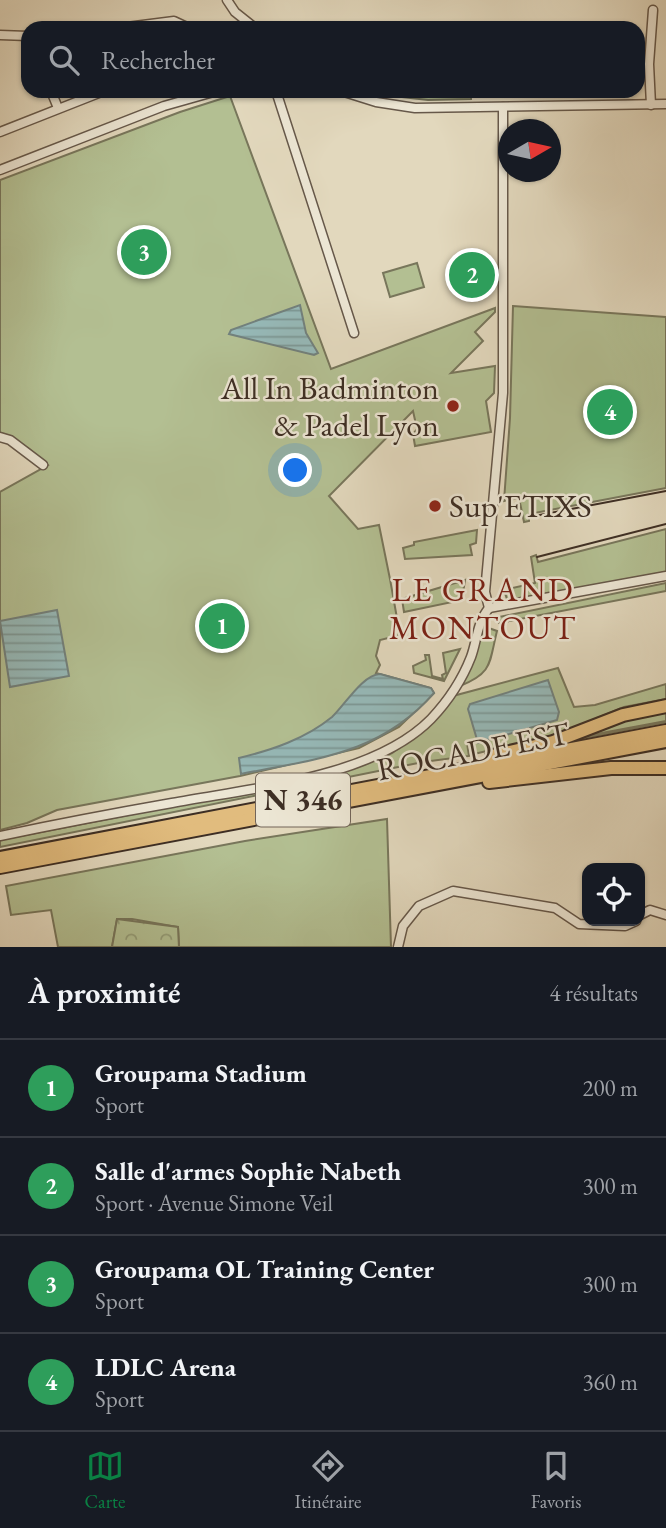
<!DOCTYPE html>
<html lang="fr">
<head>
<meta charset="utf-8">
<style>
	body { margin:0; font-family:"EB Garamond",serif; background:#20242c; color:#f1f3f6 }
	.controls { position:absolute; right:21px; bottom:21px; display:grid; overflow:hidden; border-radius:14px; box-shadow:0 2px 5px #0004 }
	.controls button { width:63px; height:63px; display:grid; place-items:center; padding:0; border:0; border-bottom:2px solid #363941; background:#171b24; color:#f1f3f6; font:35px sans-serif }
	.compass { position:absolute; left:498px; top:119px; width:63px; height:63px; border-radius:50%; background:#171b24; box-shadow:0 2px 5px #0004; rotate:81deg }
	.you { position:absolute; left:296px; top:471px; width:24px; height:24px; margin:-18px; border:5px solid #fff; border-radius:50%; background:#1a73e8; box-shadow:0 0 0 10px #1a73e833 }
	.badge { display:grid; place-items:center; width:46px; height:46px; border-radius:50%; background:#0b8043; color:#fff; font-size:23px; font-weight:700 }
	.pin { position:absolute; translate:-50% -50%; border:4px solid #fff; box-shadow:0 2px 7px #0006 }
	.list { margin:0; padding:0; list-style:none }
	h2 { display:flex; justify-content:space-between; align-items:center; height:91px; margin:0; padding:0 28px; font-size:30px }
	h2 small { font-size:23px; font-weight:400; color:#9ea1a6 }
	.list li { display:grid; grid-template-columns:46px 1fr auto; gap:21px; align-items:center; box-sizing:border-box; height:98px; padding:0 28px; border-top:2px solid #363941 }
	.list b { display:block; font-size:26px; white-space:nowrap }
	.list p { margin:0; font-size:23px; white-space:nowrap; color:#9ea1a6 }
	.list em { font-size:23px; font-style:normal; color:#9ea1a6 }
	.icon { flex:none; width:38px; height:38px; fill:none; stroke:currentColor; stroke-width:2; stroke-linecap:round; stroke-linejoin:round }
	.map { position:relative; flex:none; width:666px; height:947px; overflow:hidden }
	.search { position:absolute; background:#171b24; box-shadow:0 2px 5px #0004; left:21px; right:21px; top:21px; height:77px; display:flex; align-items:center; gap:18px; box-sizing:border-box; padding:0 24px; border-radius:21px; color:#9ea1a6; font-size:26px }
	.sheet { height:483px; background:#171b24 }
	nav { display:flex; justify-content:space-around; align-items:center; box-sizing:border-box; height:98px; border-top:2px solid #363941; background:#171b24; font-size:19px; color:#9ea1a6 }
	nav a { display:grid; justify-items:center; gap:4px }
	nav .on { color:#0b8043 }
	.map>svg:first-child { display:block }
	.green { fill:#b3bf92; stroke:#78765b; stroke-width:2 }
	.forest { fill:url(#forest-crowns); stroke:#78765b; stroke-width:2 }
	.water { fill:url(#water-rules); stroke:#72817d; stroke-width:2 }
	.lines { fill:none; stroke-linecap:round; stroke-linejoin:round }
	.minor-casing { stroke:#66584a; stroke-width:11 }
	.highway-casing { stroke:#3d2e24; stroke-width:16 }
	.minor { stroke:#ece6d4; stroke-width:8 }
	.highway { stroke:#e1bc7e; stroke-width:12 }
	.tram { stroke:#3d2e24; stroke-width:2 }
	.poi-dot { fill:#8f2418; stroke:#ece6d4; stroke-width:2.5 }
	.labels { text-anchor:middle; stroke-width:5; stroke-linejoin:round; paint-order:stroke }
	.shield { fill:#ece6d4; stroke:#726559; stroke-width:2 }
	.shield-label { font-size:30px; font-weight:bold; fill:#3d2e24 }
	.poi-label { font-size:32px; fill:#3d2e24; stroke:#ece6d4; text-anchor:end }
	.street-label { font-size:32px; fill:#3d2e24; stroke:#ece6d4 }
	.neighbourhood-label { font-size:33px; letter-spacing:2px; fill:#7a1f14; stroke:#ece6d4 }
</style>
</head>
<body>
<div class="map">
<svg width="666" height="947" viewBox="0 0 666 947">
	<defs>
		<pattern id="forest-crowns" width="20" height="18" patternUnits="userSpaceOnUse" patternTransform="scale(1.75)"><rect width="20" height="18" fill="#b3bf92"/><path d="M2 6a3 3 0 1 1 6 0M12 15a3 3 0 1 1 6 0" fill="none" stroke="#939c77"/></pattern>
		<pattern id="water-rules" width="6" height="5" patternUnits="userSpaceOnUse" patternTransform="scale(1.75)"><rect width="6" height="5" fill="#96b9b8"/><path d="M0 2.5h6" fill="none" stroke="#7c9795"/></pattern>
	</defs>
	<rect width="100%" height="100%" fill="#e2d8bd"/>
	<filter id="stains"><feTurbulence type="fractalNoise" baseFrequency=".00286" numOctaves="4"/><feColorMatrix values="0 0 0 0 .2 0 0 0 0 .09 0 0 0 0 .02 0 0 0 .5 -.17"/></filter>
	<radialGradient id="worn" r=".72"><stop offset=".6" stop-color="#630" stop-opacity="0"/><stop offset="1" stop-color="#630" stop-opacity=".3"/></radialGradient>
	<g class="green">
		<path d="M 383,91 L 471,91 L 471,99 L 428,100 L 385,95 Z"/>
		<path d="M 230,96 L 331,369 L 495,308 L 495,312 L 475,332 L 483,341 L 451,373 L 495,366 L 494,393 L 486,401 L 491,432 L 415,446 L 413,434 L 417,429 L 413,411 L 329,496 L 358,529 L 379,525 C 387,562 394,599 400,635 L 380,640 L 376,656 L 380,665 L 376,673 L 431,688 L 434,693 L 399,727 L 359,748 L 240,776 L 57,810 L 27,823 L 0,830 L 0,492 L 48,465 L 28,448 L 0,435 L 0,180 L 180,112 Z"/>
		<path d="M 417,263 L 424,287 L 390,297 L 383,273 Z"/>
		<path d="M 513,306 L 666,317 L 666,488 L 529,514 L 529,521 L 524,522 L 519,498 L 504,501 L 510,418 Z"/>
		<path d="M 666,529 L 666,572 L 508,602 L 504,590 L 535,583 L 531,557 L 536,555 L 538,562 Z"/>
		<path d="M 477,530 L 476,543 L 470,545 L 472,555 L 405,559 L 403,548 L 414,545 L 414,542 Z"/>
		<path d="M 465,580 L 462,600 L 404,612 L 402,599 Z"/>
		<path d="M 666,583 L 666,591 L 499,623 L 494,618 Z"/>
		<path d="M 483,626 L 497,631 C 489,663 493,673 460,686 L 476,653 Z"/>
		<path d="M 460,649 L 444,681 L 414,673 L 413,666 L 426,660 L 425,655 L 429,655 L 432,676 L 443,679 L 442,675 L 446,673 L 443,653 Z"/>
		<path d="M 558,668 L 574,707 L 595,705 L 666,684 L 666,699 L 624,707 L 568,730 L 566,727 L 564,731 L 554,735 L 474,754 L 470,742 L 467,743 L 469,756 L 423,762 L 0,847 L 0,840 L 313,779 L 368,763 L 392,753 L 421,732 L 453,696 Z"/>
		<path d="M 666,709 L 666,721 L 586,736 L 584,738 L 666,722 L 666,725 L 582,741 L 582,735 L 593,730 Z"/>
		<path d="M 387,819 L 391,947 L 179,947 L 178,927 L 132,919 L 117,919 L 112,947 L 58,947 L 51,910 L 11,915 L 6,886 L 245,841 Z"/>
	</g>
	<path class="forest" d="M 117,919 L 178,927 L 179,947 L 112,947 Z"/>
	<g class="water">
		<path d="M 300,305 L 306,333 L 318,353 L 314,355 L 229,334 L 231,330 Z"/>
		<path d="M 57,610 L 69,676 L 10,687 L 0,621 Z"/>
		<path d="M 380,674 L 431,688 L 434,693 C 381,754 316,759 241,774 L 239,758 C 272,750 305,739 332,717 C 345,705 362,675 380,674 Z"/>
		<path d="M 548,680 L 559,712 L 557,720 L 478,743 L 468,709 L 470,704 Z"/>
	</g>
	<g class="lines">
		<defs>
			<g id="minor">
				<path d="M 227,0 L 235,12 L 255,28"/>
				<path d="M 119,28 L 174,21 L 189,28"/>
				<path d="M 0,35 L 28,36"/>
				<path d="M 51,91 L 58,108"/>
				<path d="M 276,91 L 354,333"/>
				<path d="M 341,91 L 376,102 L 415,108 L 666,104"/>
				<path d="M 651,105 L 649,64 L 653,10"/>
				<path d="M 0,132 L 104,91"/>
				<path d="M 0,170 L 164,106 L 217,91"/>
				<path d="M 0,437 L 10,440 L 43,465"/>
				<path d="M 489,608 L 485,592 L 503,393 L 503,107"/>
				<path d="M 489,608 L 666,576"/>
				<path d="M 0,836 C 57,824 115,813 172,803 C 251,788 373,778 431,719 C 448,701 462,680 471,657 C 477,641 477,622 489,608"/>
				<path d="M 640,915 L 650,910 L 666,915"/>
				<path d="M 398,947 L 403,926 L 419,906 L 453,891 L 555,908 L 579,924 L 625,926 L 636,921"/>
			</g>
			<g id="highway">
				<path d="M 492,756 L 553,742 L 623,715 L 666,706"/>
				<path d="M 489,782 L 611,768 L 666,768"/>
				<path d="M 0,858 L 666,731"/>
				<path d="M 0,867 L 666,741"/>
			</g>
		</defs>
		<use href="#minor" class="minor-casing"/>
		<use href="#highway" class="highway-casing"/>
		<use href="#minor" class="minor"/>
		<use href="#highway" class="highway"/>
		<g class="tram">
			<path d="M 529,517 L 666,491"/>
			<path d="M 537,557 L 666,524"/>
		</g>
	</g>
	<g class="poi-dot">
		<circle cx="453" cy="406" r="7"/>
		<circle cx="435" cy="506" r="7"/>
	</g>
	<g class="labels">
		<rect class="shield" x="256" y="773.5" width="94" height="53" rx="5"/>
		<g class="shield-label">
			<text x="303" y="810">N 346</text>
		</g>
		<g class="poi-label">
			<text x="439" y="399">All In Badminton<tspan x="439" dy="37">&amp; Padel Lyon</tspan></text>
			<text x="449" y="517" text-anchor="start">Sup'ETIXS</text>
		</g>
		<g class="street-label">
			<text transform="translate(473 751) rotate(-11)" y="11">ROCADE EST</text>
		</g>
		<g class="neighbourhood-label">
			<text x="483" y="601">LE GRAND<tspan x="483" dy="38">MONTOUT</tspan></text>
		</g>
	</g>
	<rect width="100%" height="100%" filter="url(#stains)"/>
	<rect width="100%" height="100%" fill="url(#worn)"/>
</svg>
<div class="controls">
<button><svg class="icon" aria-label="locate" viewBox="0 0 24 24"><circle cx="12" cy="12" r="6"/><path d="M12 2v4M12 18v4M2 12h4M18 12h4"/></svg></button>
</div>
<svg class="compass" viewBox="-18 -18 36 36"><path d="M0-13l5 13h-10z" fill="#e53935"/><path d="M0 13l5-13h-10z" fill="#9ea1a6"/></svg>
<div class="you"></div>
<div class="pin badge" style="left:222px;top:626px;background:#2e9e5b">1</div>
<div class="pin badge" style="left:472px;top:275px;background:#2e9e5b">2</div>
<div class="pin badge" style="left:144px;top:252px;background:#2e9e5b">3</div>
<div class="pin badge" style="left:610px;top:412px;background:#2e9e5b">4</div>
<div class="search"><svg class="icon" aria-label="search" viewBox="0 0 24 24"><circle cx="10" cy="10" r="6"/><path d="M15 15l6 6"/></svg>Rechercher</div>
</div>
<section class="sheet">
<h2>À proximité<small>4 résultats</small></h2>
<ul class="list">
<li><span class="badge" style="background:#2e9e5b">1</span><div><b>Groupama Stadium</b><p>Sport</p></div><em>200 m</em></li>
<li><span class="badge" style="background:#2e9e5b">2</span><div><b>Salle d'armes Sophie Nabeth</b><p>Sport · Avenue Simone Veil</p></div><em>300 m</em></li>
<li><span class="badge" style="background:#2e9e5b">3</span><div><b>Groupama OL Training Center</b><p>Sport</p></div><em>300 m</em></li>
<li><span class="badge" style="background:#2e9e5b">4</span><div><b>LDLC Arena</b><p>Sport</p></div><em>360 m</em></li>
</ul>
</section>
<nav>
<a class="on"><svg class="icon" aria-label="map" viewBox="0 0 24 24"><path d="M3 6l6-2 6 2 6-2v14l-6 2-6-2-6 2zM9 4v14M15 6v14"/></svg>Carte</a>
<a><svg class="icon" aria-label="directions" viewBox="0 0 24 24"><path d="M12 3l9 9-9 9-9-9zM9 14v-3h6M13 9l2 2-2 2"/></svg>Itinéraire</a>
<a><svg class="icon" aria-label="saved" viewBox="0 0 24 24"><path d="M7 4h10v16l-5-4-5 4z"/></svg>Favoris</a>
</nav>
</body>
</html>
